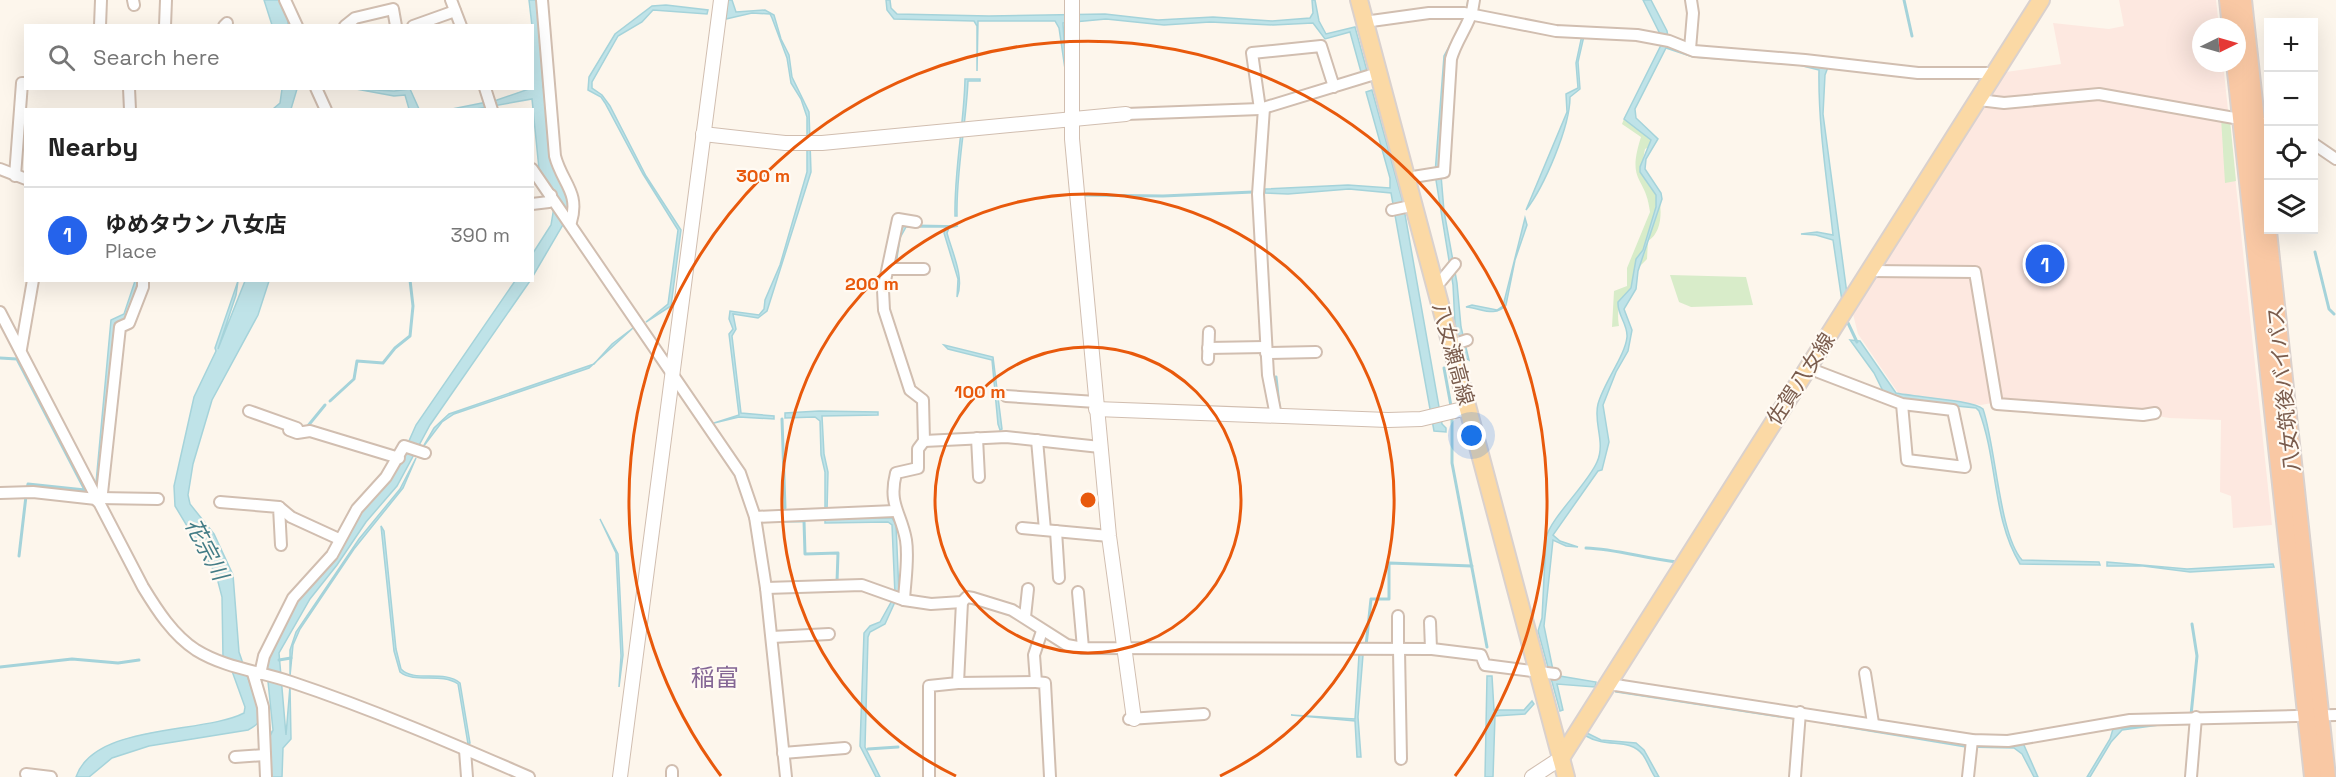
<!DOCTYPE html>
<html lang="en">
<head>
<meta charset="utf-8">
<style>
	body { margin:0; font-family:"Space Grotesk","Noto Sans JP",sans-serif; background:#f6f6f6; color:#222 }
	.controls { position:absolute; right:18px; top:18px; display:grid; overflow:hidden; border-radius:0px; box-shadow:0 6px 24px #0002 }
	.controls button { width:54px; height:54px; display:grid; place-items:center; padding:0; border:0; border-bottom:2px solid #e0e0e0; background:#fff; color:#222; font:30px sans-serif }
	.compass { position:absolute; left:2192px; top:18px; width:54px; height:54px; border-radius:50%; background:#fff; box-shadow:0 6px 24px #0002; rotate:85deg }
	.you { position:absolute; left:1472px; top:436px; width:21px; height:21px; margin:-15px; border:4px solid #fff; border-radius:50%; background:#1a73e8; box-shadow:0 0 0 9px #1a73e833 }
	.badge { display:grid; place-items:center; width:39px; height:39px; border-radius:50%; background:#2563eb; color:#fff; font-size:20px; font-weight:700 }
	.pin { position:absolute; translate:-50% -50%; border:3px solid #fff; box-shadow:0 2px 6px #0006 }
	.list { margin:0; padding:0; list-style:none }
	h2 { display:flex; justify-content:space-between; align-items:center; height:78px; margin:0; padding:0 24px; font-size:26px }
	h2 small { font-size:20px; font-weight:400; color:#767676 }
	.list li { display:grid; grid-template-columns:39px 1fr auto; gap:18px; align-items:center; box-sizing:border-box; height:96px; padding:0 24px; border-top:2px solid #e0e0e0 }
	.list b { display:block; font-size:22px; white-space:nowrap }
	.list p { margin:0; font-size:20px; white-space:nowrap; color:#767676 }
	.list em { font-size:20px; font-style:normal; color:#767676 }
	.icon { flex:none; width:33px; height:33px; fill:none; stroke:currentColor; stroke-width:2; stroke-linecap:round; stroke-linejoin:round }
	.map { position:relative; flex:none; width:2336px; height:777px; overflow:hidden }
	.search { position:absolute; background:#fff; box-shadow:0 6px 24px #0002; left:24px; top:24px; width:510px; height:66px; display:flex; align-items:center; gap:15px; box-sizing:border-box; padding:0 21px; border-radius:0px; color:#767676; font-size:22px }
	.panel { position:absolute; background:#fff; box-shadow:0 6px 24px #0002; left:24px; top:108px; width:510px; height:174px; border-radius:0px }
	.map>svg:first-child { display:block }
	.commercial { fill:#fde8e0 }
	.green { fill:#d8ecc9 }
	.water { fill:#bfe3e8; stroke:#a5d3da; stroke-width:1.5 }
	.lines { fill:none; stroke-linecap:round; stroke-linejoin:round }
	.stream { stroke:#a5d3da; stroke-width:3 }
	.minor-casing { stroke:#d1beb0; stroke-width:14 }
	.tertiary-casing { stroke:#d1beb0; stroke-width:16 }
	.primary-casing { stroke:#dad1cd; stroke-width:20 }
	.trunk-casing { stroke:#dad1cd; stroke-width:20 }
	.minor { stroke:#fff; stroke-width:10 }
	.tertiary { stroke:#fff; stroke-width:14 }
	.primary { stroke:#fbd9a5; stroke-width:16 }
	.trunk { stroke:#f9c8a4; stroke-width:16 }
	.ring { fill:none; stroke:#e8590c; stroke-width:3 }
	.labels { text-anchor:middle; stroke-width:4.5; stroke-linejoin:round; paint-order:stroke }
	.street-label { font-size:21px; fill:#7a5c4d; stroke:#fffaf3 }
	.water-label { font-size:22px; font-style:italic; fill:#437c86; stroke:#fffaf3 }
	.quarter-label { font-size:24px; fill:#846695; stroke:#fffaf3 }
	.centre { fill:#e8590c; stroke:#fffaf3; stroke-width:3 }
	.ring-label { font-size:18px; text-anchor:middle; font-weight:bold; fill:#e8590c; stroke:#fffaf3; stroke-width:4.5; stroke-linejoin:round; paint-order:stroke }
</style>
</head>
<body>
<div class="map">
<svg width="2336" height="777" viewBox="0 0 2336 777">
	<rect width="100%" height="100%" fill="#fdf6ec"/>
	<path class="commercial" d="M 2119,0 L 2216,0 L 2219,27 L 2201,27 L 2201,63 L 2223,63 L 2272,525 L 2233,528 L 2231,496 L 2220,492 L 2221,420 L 2169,418 L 2141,413 L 2003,401 L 1981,405 L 1899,394 L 1858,334 L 1853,314 L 2006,72 L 2061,64 L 2053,23 L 2109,29 L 2124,26 Z"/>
	<g class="green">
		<path d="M 1626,114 L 1650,133 L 1653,145 L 1645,149 L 1641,170 C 1646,175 1654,182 1657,189 C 1662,205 1664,231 1648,241 L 1647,259 L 1638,268 L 1634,286 C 1620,298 1616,307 1619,326 L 1612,327 L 1614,291 L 1627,286 L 1627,268 L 1650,212 C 1646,175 1626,184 1641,137 L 1622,124 Z"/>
		<path d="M 2221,118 L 2230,120 L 2236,181 L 2225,183 Z"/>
		<path d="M 1670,275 L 1746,277 L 1753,305 L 1691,307 L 1679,302 Z"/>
	</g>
	<g class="water">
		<path d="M 264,0 L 280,0 L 288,15 L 288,25 L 272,25 Z"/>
		<path d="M 529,0 L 539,0 L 543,87 L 547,94 L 552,153 L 569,197 L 570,208 L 564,223 L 533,276 L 533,253 L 551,225 L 556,195 L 539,169 L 532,99 L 476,109 L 447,110 L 497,100 L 532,88 L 532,26 Z"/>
		<path d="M 728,0 L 732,0 L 736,12 L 765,10 L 774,15 L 781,39 L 789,55 L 792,77 L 809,112 L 811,172 L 767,311 L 758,318 L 733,314 L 736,329 L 732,336 L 741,413 L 774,416 L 774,419 L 739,417 L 714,423 L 739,415 L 729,334 L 733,329 L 729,319 L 730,311 L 759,315 L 764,309 L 765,300 L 780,265 L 807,172 L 807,117 L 801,99 L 791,83 L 787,58 L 772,18 L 770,14 L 752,13 L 726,19 Z"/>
		<path d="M 886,0 L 890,0 L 891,8 L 897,14 L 989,16 L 1105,14 L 1158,20 L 1213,17 L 1272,21 L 1310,18 L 1313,13 L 1312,0 L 1315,0 L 1319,21 L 1326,34 L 1355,27 L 1367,71 L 1361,72 L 1350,32 L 1325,39 L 1313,23 L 1273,25 L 1210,22 L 1164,25 L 1106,19 L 1063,23 L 1066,76 L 1059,28 L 1055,21 L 978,21 L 977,71 L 977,26 L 974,21 L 894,19 L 887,10 Z"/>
		<path d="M 1468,0 L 1473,0 L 1448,59 L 1441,175 L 1444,211 L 1457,283 L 1461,327 L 1469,360 L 1463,357 L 1455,324 L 1453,285 L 1435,174 L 1444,56 L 1465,17 Z"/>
		<path d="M 1643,0 L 1651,0 L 1667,31 L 1669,43 L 1828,67 L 1825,75 L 1823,114 L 1847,294 L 1842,301 L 1833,240 L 1816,235 L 1801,234 L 1817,232 L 1833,235 C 1827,180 1818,125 1819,70 L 1799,65 L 1693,57 L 1666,48 L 1635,109 L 1636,118 L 1658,139 L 1646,159 L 1645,169 L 1661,193 L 1662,199 L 1638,271 L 1636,289 L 1624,309 L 1632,330 L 1628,351 L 1616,372 L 1603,405 L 1609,442 L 1602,470 L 1598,471 L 1553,535 L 1560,541 L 1578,547 L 1566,546 L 1553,540 L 1544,626 L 1554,675 L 1596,682 L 1595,687 L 1557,684 L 1563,710 L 1560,711 L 1538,631 L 1542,618 L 1546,538 C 1551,517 1587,485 1597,462 C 1606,442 1593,423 1598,404 C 1604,382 1625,356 1627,337 C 1628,324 1617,315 1618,302 L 1631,288 L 1636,259 L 1643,250 L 1656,207 L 1656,195 L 1640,172 L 1640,167 L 1651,140 L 1624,119 L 1662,43 L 1661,36 Z"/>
		<path d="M 666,5 L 708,10 L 707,14 L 653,10 L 642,22 L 618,36 L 592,82 L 592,88 L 602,95 L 610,106 L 646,176 L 681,230 L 671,306 L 646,322 L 668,304 L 678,230 L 643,174 L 605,103 L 601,97 L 588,90 L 589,77 L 615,34 L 652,6 Z"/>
		<path d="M 1582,35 L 1584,36 L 1578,62 L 1580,89 L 1570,97 C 1570,127 1544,187 1526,210 L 1567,112 L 1566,94 L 1578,88 L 1576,63 Z"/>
		<path d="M 965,79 L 980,79 L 980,81 L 968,81 C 966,126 956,171 957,216 L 955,216 C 954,170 964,125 965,79 Z"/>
		<path d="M 282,89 L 297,89 L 291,109 L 273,109 L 280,103 Z"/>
		<path d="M 356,89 L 394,91 L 410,89 L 419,109 L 409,109 L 405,95 L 394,96 Z"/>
		<path d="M 1372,90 L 1403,203 L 1442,424 L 1446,428 L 1446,432 L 1434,431 L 1391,193 L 1349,189 L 1288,194 L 1265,193 L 1265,189 L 1348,185 L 1390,188 L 1390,178 L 1366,92 Z"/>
		<path d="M 1525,218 L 1527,225 L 1515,260 L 1506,305 C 1495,318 1481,308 1466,307 L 1472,305 L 1497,310 L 1503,306 Z"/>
		<path d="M 904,225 L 958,226 L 949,228 L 947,233 C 952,252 965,278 957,297 L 958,279 L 944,233 L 946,227 L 906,227 L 900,238 L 897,258 L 894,258 L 900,232 Z"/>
		<path d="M 135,281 L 139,281 L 138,285 L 125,319 L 115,323 L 99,483 L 96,483 L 111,320 L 124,314 Z"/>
		<path d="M 238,281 L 236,295 L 218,349 L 245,281 L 269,281 L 258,315 L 212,400 L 193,464 L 188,495 L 190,504 L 214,534 L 233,575 L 239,652 L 260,713 C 260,723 257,725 248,730 L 149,746 L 112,758 L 89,777 L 76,777 C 94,723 204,734 244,713 L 245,707 L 232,671 L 223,658 L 222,597 L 216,574 L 175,506 L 174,486 L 194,397 L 216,351 L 215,348 Z"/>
		<path d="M 515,281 L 530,281 L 430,425 L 397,486 L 366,522 L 337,565 L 310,599 L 279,653 L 286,735 L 290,686 L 291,739 L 283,748 L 282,777 L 271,777 L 260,682 L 262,682 L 271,734 L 273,730 L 266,662 L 288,610 L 408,443 L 416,425 Z"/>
		<path d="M 633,328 L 589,368 L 454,414 L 442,422 L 423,447 L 434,428 L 449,414 L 594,364 L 612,344 Z"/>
		<path d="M 1850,340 L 1860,341 L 1896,393 C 1914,397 1974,400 1983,409 C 1996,447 1999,534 2022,560 L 2099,562 L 2100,565 L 2020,564 C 1992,518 1998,461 1979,411 L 1976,408 L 1907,401 L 1885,395 L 1874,373 Z"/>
		<path d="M 944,345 L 993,357 L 1002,429 L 1000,430 L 998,424 L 992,360 L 948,349 Z"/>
		<path d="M 819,411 L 878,412 L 878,415 L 822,416 L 824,454 L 828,472 L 827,511 L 831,518 L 892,518 L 896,525 L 899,593 L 885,624 L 870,632 L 868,637 L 865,747 L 880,777 L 876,777 L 860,746 L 864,633 L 870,626 L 880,622 L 895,595 L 892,525 L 888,522 L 825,523 L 825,472 L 821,455 L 820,421 L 815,417 L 785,418 L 785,413 Z"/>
		<path d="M 416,458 L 403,488 L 354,549 L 300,629 L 293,645 L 290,676 L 290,650 L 296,632 L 359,539 L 400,489 Z"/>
		<path d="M 600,519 L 618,554 L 623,655 L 619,687 L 621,656 L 616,553 Z"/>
		<path d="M 381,526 L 384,531 L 396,649 L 401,669 C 414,683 444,669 460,683 L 470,743 L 468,744 L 458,684 C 441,672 415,684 400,672 L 394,651 Z"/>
		<path d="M 2107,562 L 2187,569 L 2273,564 L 2274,567 L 2190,572 L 2143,566 L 2107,566 Z"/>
		<path d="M 1359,655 L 1363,655 L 1358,717 L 1361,757 L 1357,757 L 1355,721 L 1291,715 L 1355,719 Z"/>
		<path d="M 1487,676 L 1492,676 L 1494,710 L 1524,710 L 1532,701 L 1534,704 L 1525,714 L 1495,716 L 1493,777 L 1485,777 Z"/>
		<path d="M 1618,687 L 1795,714 L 1794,719 L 1616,692 Z"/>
		<path d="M 1828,719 L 2023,743 L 2038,777 L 2034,777 L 2022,754 L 2014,748 L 1966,747 L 1828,724 Z"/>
		<path d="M 2189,721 L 2122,730 L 2111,742 L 2090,777 L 2087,777 L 2110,739 L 2113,729 Z"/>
		<path d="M 1587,733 L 1601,740 L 1636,743 L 1644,750 L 1659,777 L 1655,777 C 1650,770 1648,762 1643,755 C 1629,737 1608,749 1586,736 Z"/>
	</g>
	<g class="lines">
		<g class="stream">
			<path d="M 1904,0 L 1912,36"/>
			<path d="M 1081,195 L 1163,196 L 1253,192"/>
			<path d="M 2315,252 L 2329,309 L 2334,314"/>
			<path d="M 1848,323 L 1857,342"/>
			<path d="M 0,358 L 17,359 L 85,490 L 28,484 L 27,489"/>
			<path d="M 1444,368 L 1451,406"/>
			<path d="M 1276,377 L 1279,405"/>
			<path d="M 330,401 L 354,379 L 357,361 L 383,363 L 395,348 L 410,336 L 413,306 L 410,280"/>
			<path d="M 1452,416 L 1452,463 L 1487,647"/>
			<path d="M 782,419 L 785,508"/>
			<path d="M 307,427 L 325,405"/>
			<path d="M 782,521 L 804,521 L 805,554 L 838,553 L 837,582"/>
			<path d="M 1586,548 C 1617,549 1646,559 1677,562"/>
			<path d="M 19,556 L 26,496"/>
			<path d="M 1366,646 L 1371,599 L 1389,599 L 1389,563 L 1472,566"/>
			<path d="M 279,660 L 291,658"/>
			<path d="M 0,667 L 72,659 L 118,663 L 139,660"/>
			<path d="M 2191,715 L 2197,656 L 2192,624"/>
			<path d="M 868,749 L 898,747"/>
		</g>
		<defs>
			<g id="minor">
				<path d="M 133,0 L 134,5"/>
				<path d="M 285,0 L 297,26"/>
				<path d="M 451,0 L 461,26"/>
				<path d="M 542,0 L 555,156 C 562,183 580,192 571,222"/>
				<path d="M 1364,22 L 1429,13 L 1464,13 L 1556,31 L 1637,35 L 1669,41 L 1694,51 L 1805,60 L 1918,73 L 1996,73"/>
				<path d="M 100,26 L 101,0"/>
				<path d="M 165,26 L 166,0"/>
				<path d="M 224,26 L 227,23"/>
				<path d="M 345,26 L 355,18 L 393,9 L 396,26"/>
				<path d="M 413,26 L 455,11"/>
				<path d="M 1690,49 L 1693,13 L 1691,0"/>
				<path d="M 1334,87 L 1321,46 L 1252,53 L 1260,109 L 1378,73"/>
				<path d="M 129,88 L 130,110"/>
				<path d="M 316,88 L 326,110"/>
				<path d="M 485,88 L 492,110"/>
				<path d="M 1979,100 L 2004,103 L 2099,94 L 2268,124"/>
				<path d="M 1264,108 L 1258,194 L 1268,375 L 1276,416"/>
				<path d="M 1126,114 L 1260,109"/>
				<path d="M 2314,144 L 2336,159"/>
				<path d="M 0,169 L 26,179"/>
				<path d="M 532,169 L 740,473 L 755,517 L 766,588 L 786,777"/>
				<path d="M 15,176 L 22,83 L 26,83"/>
				<path d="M 1413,177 L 1444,172 L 1451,59 C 1457,37 1472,23 1474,0"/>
				<path d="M 532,204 L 549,202 L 551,195"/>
				<path d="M 1392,210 L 1406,207"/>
				<path d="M 888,269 L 924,269"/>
				<path d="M 1870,271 L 1975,272 L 1997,404 L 2143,415 L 2155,413"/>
				<path d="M 1441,281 L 1455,264"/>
				<path d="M 0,312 L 143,587 C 157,610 173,635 196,650 C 225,668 259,671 291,682 C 372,709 451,743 529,777"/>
				<path d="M 1458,343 L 1467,340"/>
				<path d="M 1208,348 L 1265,347"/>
				<path d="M 21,349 L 33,280"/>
				<path d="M 1266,353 L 1316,352"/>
				<path d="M 1208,359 L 1209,332"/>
				<path d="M 1808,368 L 1902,404 L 1953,410 L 1965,467 L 1907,460 L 1902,404"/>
				<path d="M 1006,396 L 1096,402"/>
				<path d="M 249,411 L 297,428"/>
				<path d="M 289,430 L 297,433 L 310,431 L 399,458"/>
				<path d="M 977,438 L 979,477"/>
				<path d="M 1037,440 L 1045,530"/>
				<path d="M 924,441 L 1006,437 L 1100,447"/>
				<path d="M 0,493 L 33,492 L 96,499"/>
				<path d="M 99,498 L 158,499"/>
				<path d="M 97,501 L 102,493 L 120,327 L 129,323 L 143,287 L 143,280"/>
				<path d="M 220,502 L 279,507 L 281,545"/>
				<path d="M 279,507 L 291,517 L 339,539"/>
				<path d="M 755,517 L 895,511"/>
				<path d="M 1022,528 L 1109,536"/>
				<path d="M 1056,531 L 1059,578"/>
				<path d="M 766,588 L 862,585 L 904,600 L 931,604 L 962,602 L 967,597 L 973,598 L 1012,610 L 1067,645 L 1083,648 L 1432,649 L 1481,655 L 1485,665 L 1555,674"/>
				<path d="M 1078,592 L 1083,648"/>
				<path d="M 904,600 C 905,581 909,559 906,540 C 901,512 888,505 896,473 L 918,468 L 918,449 L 924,441 L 923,400 L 910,390 L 884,310 L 883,290 L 898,219 L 916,222"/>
				<path d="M 1398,616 L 1398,650"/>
				<path d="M 1025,617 L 1028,589"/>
				<path d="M 1430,622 L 1431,649"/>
				<path d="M 1042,631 L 1034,655 L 1036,682 L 1045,683 L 1050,777"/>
				<path d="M 772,637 L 829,634"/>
				<path d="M 1399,650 L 1401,759"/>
				<path d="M 253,673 L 263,707 L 266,777"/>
				<path d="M 1865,673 L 1873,723"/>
				<path d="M 260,674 L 264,656 L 293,598 L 332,555 L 357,509 L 386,477 L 404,446 L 425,453"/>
				<path d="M 958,683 L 1036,682"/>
				<path d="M 1609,684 L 1972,740 L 2008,741 L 2130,720 L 2336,715"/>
				<path d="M 1129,719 L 1204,714"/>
				<path d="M 465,750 L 467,777"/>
				<path d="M 783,753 L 845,748"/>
				<path d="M 235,757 L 265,755"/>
				<path d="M 672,771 L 672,777"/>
				<path d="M 26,774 L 51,777"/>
				<path d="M 929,777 L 929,686 L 958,683 L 962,602"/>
				<path d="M 1795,777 L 1800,712"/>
				<path d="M 1968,777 L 1972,740"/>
				<path d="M 2191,777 L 2196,717"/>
			</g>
			<g id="tertiary">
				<path d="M 1072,0 L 1072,139 L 1109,536 L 1134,719"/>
				<path d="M 703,134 L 785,143 L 822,143 L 1126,114"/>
				<path d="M 1096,409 L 1388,420 L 1421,419 L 1467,408"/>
				<path d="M 620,777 L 721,0"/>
				<path d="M 1532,777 L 1561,758"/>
			</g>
			<g id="primary">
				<path d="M 1359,0 L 1566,777"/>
				<path d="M 1561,758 L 2041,0"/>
			</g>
			<g id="trunk">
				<path d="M 2228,0 L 2231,27"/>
				<path d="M 2243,0 L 2327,777"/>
				<path d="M 2235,63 L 2313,777"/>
			</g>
		</defs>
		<use href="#minor" class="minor-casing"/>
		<use href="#tertiary" class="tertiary-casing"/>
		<use href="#primary" class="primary-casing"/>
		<use href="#trunk" class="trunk-casing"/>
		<use href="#minor" class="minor"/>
		<use href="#tertiary" class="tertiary"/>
		<use href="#primary" class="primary"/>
		<use href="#trunk" class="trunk"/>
	</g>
	<g class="ring">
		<circle cx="1088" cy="500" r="153"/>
		<path d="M956 776A306 306 0 1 1 1220 776"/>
		<path d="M721 776A459 459 0 1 1 1455 776"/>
	</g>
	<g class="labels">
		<g class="street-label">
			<text transform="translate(1453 354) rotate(75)" y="7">八女瀬高線</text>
			<text transform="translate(1801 379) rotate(-57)" y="7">佐賀八女線</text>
			<text transform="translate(2284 389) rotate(-96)" y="7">八女筑後バイパス</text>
		</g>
		<g class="water-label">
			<text transform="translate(207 549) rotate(62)" y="8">花宗川</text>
		</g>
		<g class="quarter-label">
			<text x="715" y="686">稲富</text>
		</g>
	</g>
	<circle cx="1088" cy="500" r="9" class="centre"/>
	<g class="ring-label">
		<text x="763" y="182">300 m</text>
		<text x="872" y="290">200 m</text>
		<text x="980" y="398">100 m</text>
	</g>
</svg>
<div class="controls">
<button>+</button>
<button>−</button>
<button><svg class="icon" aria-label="locate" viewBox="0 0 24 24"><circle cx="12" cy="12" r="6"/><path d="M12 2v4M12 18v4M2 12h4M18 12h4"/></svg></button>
<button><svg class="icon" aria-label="layers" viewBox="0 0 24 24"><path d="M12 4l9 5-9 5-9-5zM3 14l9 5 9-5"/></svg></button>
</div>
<svg class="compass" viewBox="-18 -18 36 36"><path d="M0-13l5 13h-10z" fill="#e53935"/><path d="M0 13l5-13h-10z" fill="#767676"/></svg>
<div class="you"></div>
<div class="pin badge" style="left:2045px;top:264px">1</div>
<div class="search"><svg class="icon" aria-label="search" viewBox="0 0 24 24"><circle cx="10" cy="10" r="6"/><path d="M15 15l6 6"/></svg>Search here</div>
<section class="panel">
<h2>Nearby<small></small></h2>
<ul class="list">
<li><span class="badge">1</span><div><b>ゆめタウン 八女店</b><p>Place</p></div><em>390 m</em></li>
</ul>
</section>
</div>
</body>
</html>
